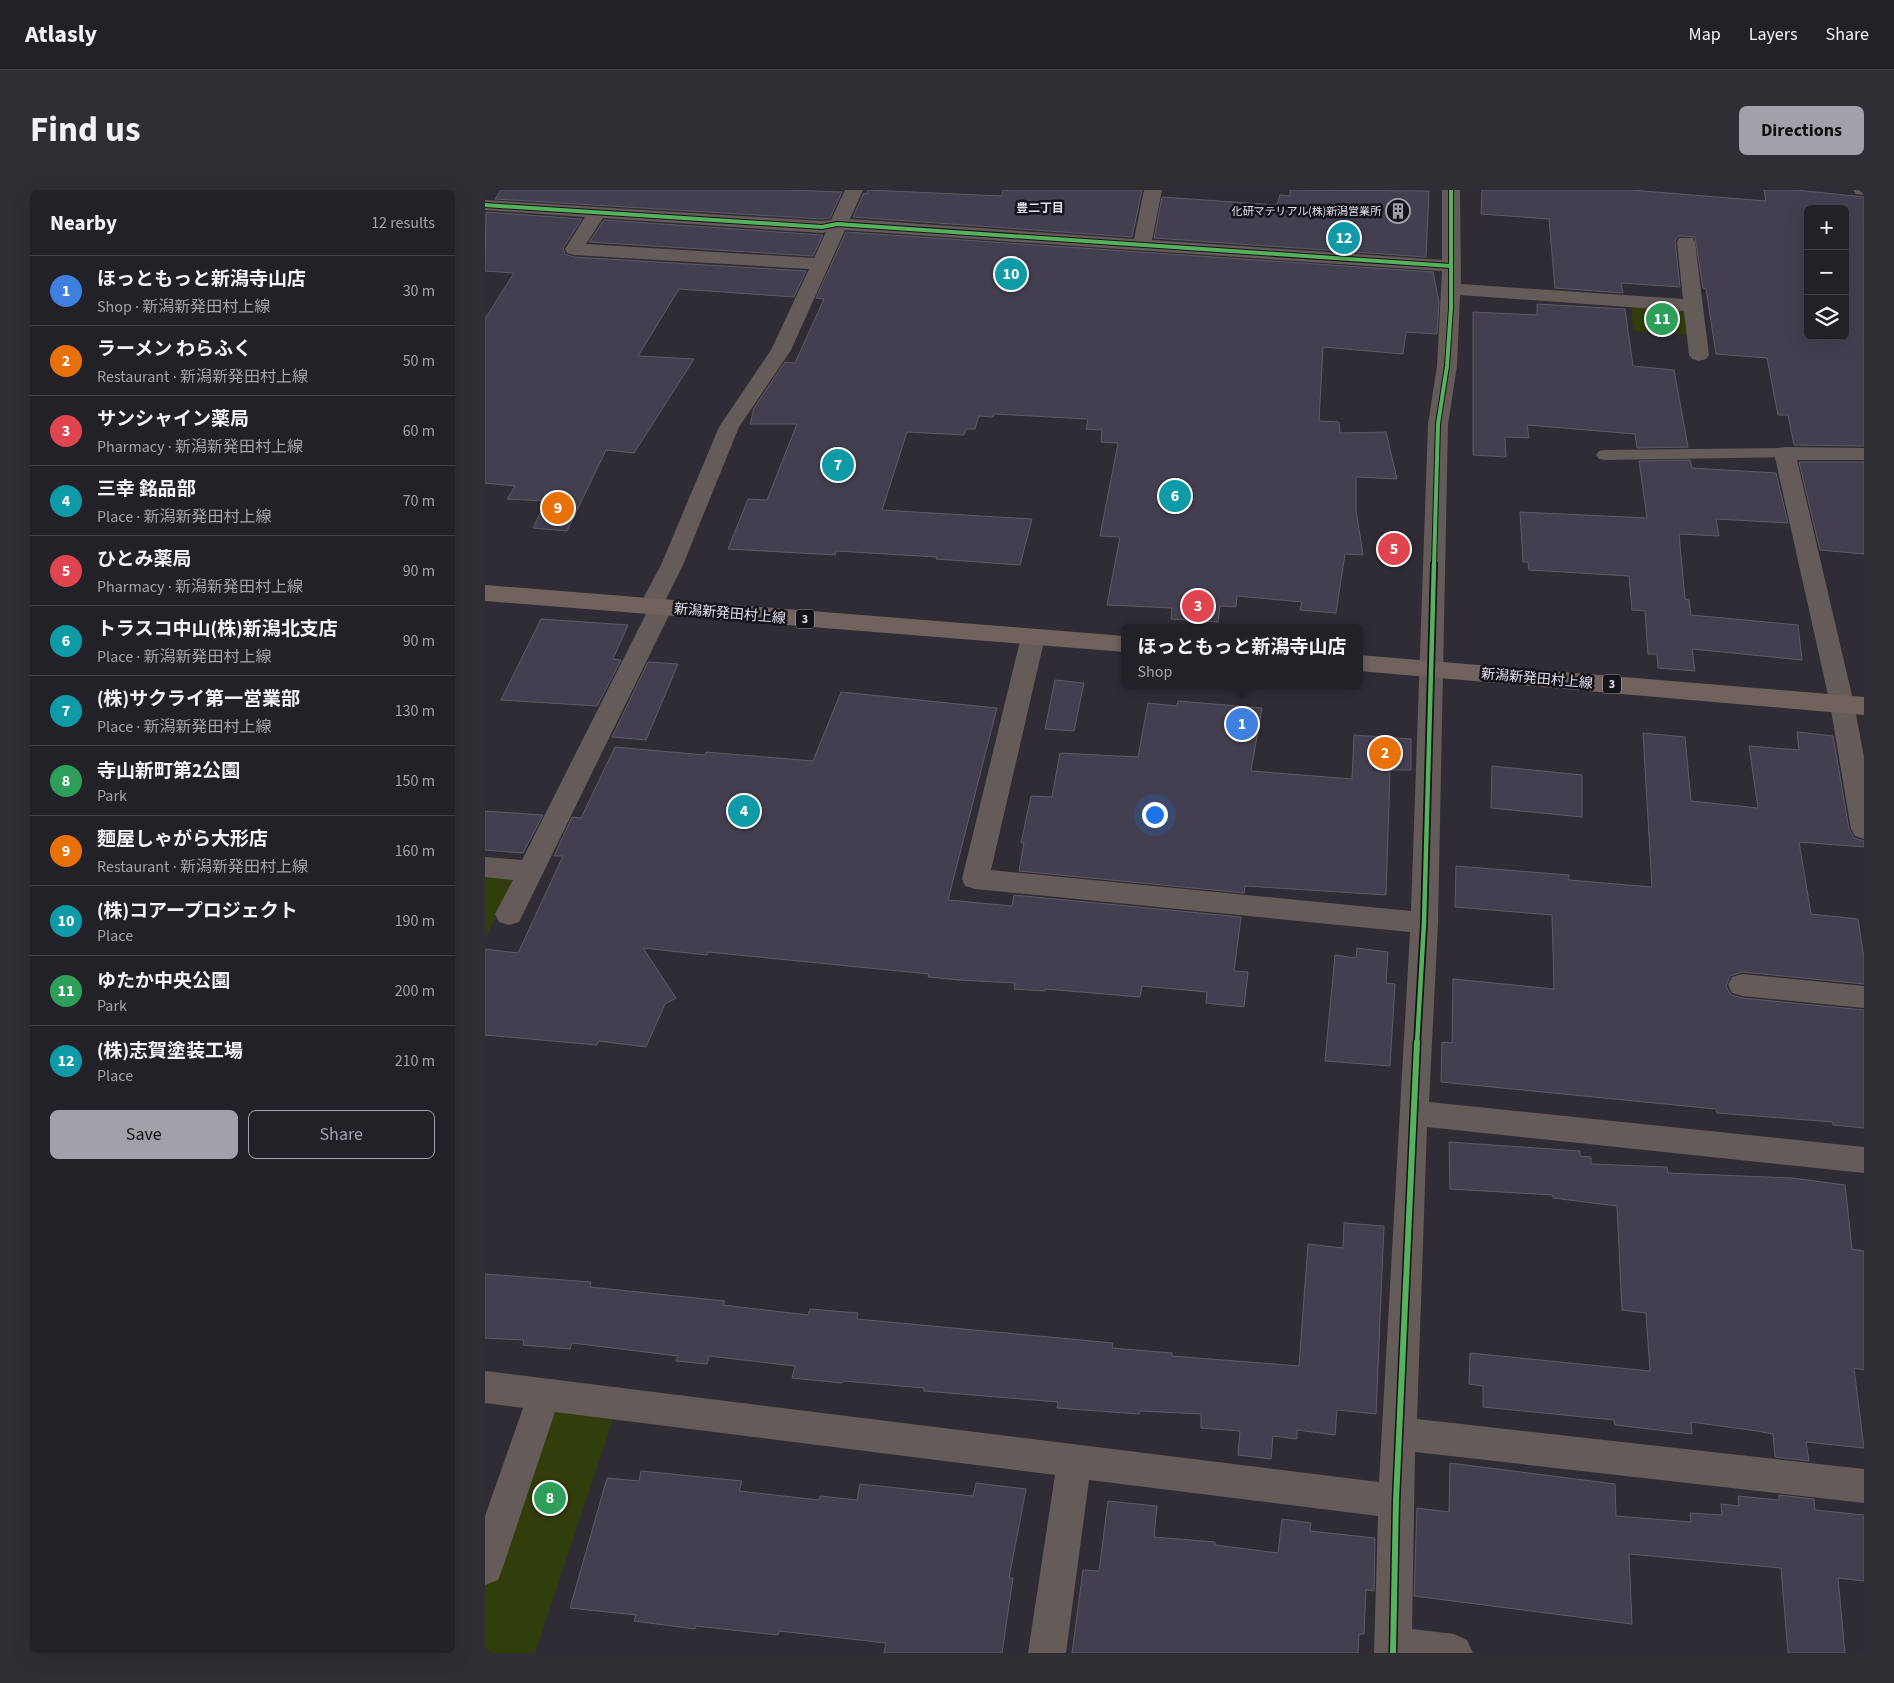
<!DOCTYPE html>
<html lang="en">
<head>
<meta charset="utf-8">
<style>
	body { margin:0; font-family:"Source Sans 3","Noto Sans JP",sans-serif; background:#2f2e34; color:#f1f3f6 }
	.controls { position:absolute; right:15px; top:15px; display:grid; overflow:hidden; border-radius:8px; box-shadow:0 5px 20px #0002 }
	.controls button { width:45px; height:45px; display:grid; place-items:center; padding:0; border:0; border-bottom:1px solid #403e45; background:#232128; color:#f1f3f6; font:25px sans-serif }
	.you { position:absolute; left:669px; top:624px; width:18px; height:18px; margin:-12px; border:4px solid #fff; border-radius:50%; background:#1a73e8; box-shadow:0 0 0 8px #1a73e833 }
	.badge { display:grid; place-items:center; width:32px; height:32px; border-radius:50%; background:#a3a0aa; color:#fff; font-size:16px; font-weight:700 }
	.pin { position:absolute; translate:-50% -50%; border:2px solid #fff; box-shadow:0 1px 5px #0006 }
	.popup { position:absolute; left:636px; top:434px; width:242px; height:65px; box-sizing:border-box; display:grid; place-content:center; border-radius:8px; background:#232128; filter:drop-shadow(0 1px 4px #0005); font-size:16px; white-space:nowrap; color:#a3a3a8 }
	.popup b { font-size:19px; color:#f1f3f6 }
	.popup::after { content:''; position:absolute; left:50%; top:100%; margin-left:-10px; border:10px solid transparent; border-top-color:#232128 }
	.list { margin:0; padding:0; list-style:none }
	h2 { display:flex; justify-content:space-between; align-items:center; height:65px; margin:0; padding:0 20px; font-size:21px }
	h2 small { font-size:16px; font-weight:400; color:#a3a3a8 }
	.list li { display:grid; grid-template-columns:32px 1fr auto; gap:15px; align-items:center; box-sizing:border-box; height:70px; padding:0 20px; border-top:1px solid #403e45 }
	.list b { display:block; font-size:19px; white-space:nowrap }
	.list p { margin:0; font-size:16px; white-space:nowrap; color:#a3a3a8 }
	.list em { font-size:16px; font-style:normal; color:#a3a3a8 }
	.actions { display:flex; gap:10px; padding:15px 20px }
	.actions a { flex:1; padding:11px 0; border:1px solid #a3a0aa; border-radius:8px; text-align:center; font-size:18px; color:#a3a0aa }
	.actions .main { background:#a3a0aa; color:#111 }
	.icon { flex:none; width:28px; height:28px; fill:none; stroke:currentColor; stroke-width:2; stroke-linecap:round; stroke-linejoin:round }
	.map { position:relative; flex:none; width:1379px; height:1463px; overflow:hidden; border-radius:8px }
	header { display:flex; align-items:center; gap:30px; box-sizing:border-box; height:70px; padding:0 25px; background:#232128; border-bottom:1px solid #403e45 }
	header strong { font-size:24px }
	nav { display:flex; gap:28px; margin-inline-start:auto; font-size:18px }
	.intro { display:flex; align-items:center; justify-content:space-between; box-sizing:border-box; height:120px; padding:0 30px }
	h1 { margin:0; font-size:35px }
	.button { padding:12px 22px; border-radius:8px; background:#a3a0aa; color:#111; font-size:18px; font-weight:700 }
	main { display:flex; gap:30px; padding:0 30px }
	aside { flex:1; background:#232128; border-radius:8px; box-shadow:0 5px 20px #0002 }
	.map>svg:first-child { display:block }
	.green { fill:#323d0c }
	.building { fill:#443f50; stroke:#5e5b64; fill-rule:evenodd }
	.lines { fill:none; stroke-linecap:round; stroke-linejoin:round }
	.lane { fill:#655b58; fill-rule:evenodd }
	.street { fill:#655b58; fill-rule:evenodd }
	.primary { fill:#70635e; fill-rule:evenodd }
	.cycleway-far2-casing { stroke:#15131a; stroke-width:6 }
	.cycleway-far1-casing { stroke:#15131a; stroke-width:8 }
	.cycleway-casing { stroke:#15131a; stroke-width:9 }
	.cycleway-far2 { stroke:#56b35d; stroke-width:4 }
	.cycleway-far1 { stroke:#56b35d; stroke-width:4.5 }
	.cycleway { stroke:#56b35d; stroke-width:6 }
	.labels { text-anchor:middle; stroke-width:5; stroke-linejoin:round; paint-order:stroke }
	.far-poi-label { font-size:11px; fill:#e1dee9; stroke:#15131a; text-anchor:end }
	.far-neighbourhood-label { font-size:12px; font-weight:bold; fill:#e1dee9; stroke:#15131a }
	.shield { fill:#15131a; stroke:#a4a1ab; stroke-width:1 }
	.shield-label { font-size:12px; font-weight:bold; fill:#e1dee9 }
	.street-label { font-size:14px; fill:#e1dee9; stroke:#15131a }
</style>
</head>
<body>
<header>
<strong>Atlasly</strong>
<nav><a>Map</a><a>Layers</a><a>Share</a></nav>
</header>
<div class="intro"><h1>Find us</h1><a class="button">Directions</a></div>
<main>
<aside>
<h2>Nearby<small>12 results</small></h2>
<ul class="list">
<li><span class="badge" style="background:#3f7fe0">1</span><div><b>ほっともっと新潟寺山店</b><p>Shop · 新潟新発田村上線</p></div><em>30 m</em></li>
<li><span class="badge" style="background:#e8710a">2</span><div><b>ラーメン わらふく</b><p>Restaurant · 新潟新発田村上線</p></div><em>50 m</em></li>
<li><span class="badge" style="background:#e0444e">3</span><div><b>サンシャイン薬局</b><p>Pharmacy · 新潟新発田村上線</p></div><em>60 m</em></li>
<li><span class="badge" style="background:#0f9aa8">4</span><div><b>三幸 銘品部</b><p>Place · 新潟新発田村上線</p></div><em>70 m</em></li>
<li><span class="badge" style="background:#e0444e">5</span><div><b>ひとみ薬局</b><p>Pharmacy · 新潟新発田村上線</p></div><em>90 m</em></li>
<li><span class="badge" style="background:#0f9aa8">6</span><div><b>トラスコ中山(株)新潟北支店</b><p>Place · 新潟新発田村上線</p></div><em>90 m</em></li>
<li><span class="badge" style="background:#0f9aa8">7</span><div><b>(株)サクライ第一営業部</b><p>Place · 新潟新発田村上線</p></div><em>130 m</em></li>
<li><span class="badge" style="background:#2e9e5b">8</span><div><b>寺山新町第2公園</b><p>Park</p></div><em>150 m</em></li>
<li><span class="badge" style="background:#e8710a">9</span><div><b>麵屋しゃがら大形店</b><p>Restaurant · 新潟新発田村上線</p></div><em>160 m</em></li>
<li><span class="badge" style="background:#0f9aa8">10</span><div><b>(株)コアープロジェクト</b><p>Place</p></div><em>190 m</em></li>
<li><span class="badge" style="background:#2e9e5b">11</span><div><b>ゆたか中央公園</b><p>Park</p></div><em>200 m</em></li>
<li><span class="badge" style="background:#0f9aa8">12</span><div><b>(株)志賀塗装工場</b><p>Place</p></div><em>210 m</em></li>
</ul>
<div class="actions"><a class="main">Save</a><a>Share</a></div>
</aside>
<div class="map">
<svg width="1379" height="1463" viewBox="0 0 1379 1463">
	<rect width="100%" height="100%" fill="#2f2c36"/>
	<g class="green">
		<path d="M 1146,112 L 1206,116 L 1210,145 L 1148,141 Z"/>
		<path d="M 0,683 L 30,685 L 0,750 Z"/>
		<path d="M 78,1211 L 132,1217 L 50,1463 L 0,1463 L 0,1391 L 56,1226 Z"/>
	</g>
	<g class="building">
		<path d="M 16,0 L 302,0 L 357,2 L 345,28 L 337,29 L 10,9 Z"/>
		<path d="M 383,0 L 517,6 L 518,0 L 657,0 L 647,47 L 368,27 L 379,3 L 382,4 Z"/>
		<path d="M 805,0 L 944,1 L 941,67 L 669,48 L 677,7 L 792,15 L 795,5 L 805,6 Z"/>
		<path d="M 997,0 L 1146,0 L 1281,11 L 1279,0 L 1311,0 L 1379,7 L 1379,256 L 1309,255 L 1303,225 L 1293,225 L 1282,168 L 1231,164 L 1221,99 L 1218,98 L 1210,47 L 1194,46 L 1190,51 L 1195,97 L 1136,93 L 1138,103 L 1070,98 L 1064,29 L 996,24 ZM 1323,19 L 1360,19 L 1360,146 L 1323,146 Z"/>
		<path d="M 1,22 L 97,29 L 78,58 L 80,64 L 89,67 L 321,81 L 309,107 L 194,99 L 153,166 L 209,169 L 149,263 L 121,260 L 82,341 L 48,338 L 61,311 L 22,309 L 30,296 L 0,293 L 0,129 L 29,83 L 0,81 Z"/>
		<path d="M 119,30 L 337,45 L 338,45 L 328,66 L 104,52 Z"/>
		<path d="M 361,42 L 948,82 L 954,112 L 952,144 L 921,142 L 918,164 L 838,157 L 834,231 L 854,232 L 855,243 L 901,242 L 912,289 L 871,287 L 871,320 L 878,365 L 860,364 L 851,423 L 815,420 L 817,412 L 752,406 L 751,417 L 735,416 L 733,432 L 686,429 L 687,418 L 622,415 L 635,347 L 615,346 L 633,253 L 616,252 L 617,240 L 601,239 L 603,229 L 509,224 L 508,227 L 494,226 L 490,239 L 481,239 L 479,245 L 422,242 L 397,320 L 547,329 L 535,375 L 451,369 L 452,367 L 351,361 L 350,365 L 243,359 L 263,309 L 282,310 L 312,234 L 265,234 L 269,218 L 300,172 L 310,173 L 339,109 L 331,108 Z"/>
		<path d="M 1052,114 L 1140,119 L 1148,176 L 1189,180 L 1203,257 L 1152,258 L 1150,244 L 1042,235 L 1044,248 L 1020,247 L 1021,267 L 988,265 L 988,122 L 1052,125 Z"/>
		<path d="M 1205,270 L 1207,278 L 1291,283 L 1303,333 L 1231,329 L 1234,346 L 1194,344 L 1200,409 L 1204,410 L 1206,425 L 1313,435 L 1317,470 L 1207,459 L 1210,481 L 1173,478 L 1172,464 L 1163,464 L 1160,421 L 1147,420 L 1144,386 L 1044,380 L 1043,372 L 1038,372 L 1035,322 L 1162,328 L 1154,271 Z"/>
		<path d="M 1314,272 L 1379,272 L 1379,364 L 1335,360 Z"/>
		<path d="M 56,429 L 143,435 L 128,469 L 136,470 L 112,516 L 16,510 Z"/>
		<path d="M 163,472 L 193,474 L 161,550 L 127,547 Z"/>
		<path d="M 570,490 L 599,493 L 589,541 L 560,539 Z"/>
		<path d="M 356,502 L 512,518 L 463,710 L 527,716 L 529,705 L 756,727 L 749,781 L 763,782 L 759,817 L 721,813 L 722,802 L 657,796 L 655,807 L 560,799 L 560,801 L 529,799 L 530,793 L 475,790 L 443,787 L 444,784 L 223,762 L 222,765 L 158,758 L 191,808 L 180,814 L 161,857 L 114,851 L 112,855 L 0,845 L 0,759 L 33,763 L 78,666 L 69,666 L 87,627 L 96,628 L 130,557 L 220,565 L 221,562 L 328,571 Z"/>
		<path d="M 693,511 L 777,518 L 766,581 L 867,589 L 869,545 L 926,549 L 926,580 L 905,580 L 901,705 L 760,696 L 759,703 L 534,681 L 539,653 L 536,653 L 546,606 L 567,607 L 575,563 L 653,567 L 663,513 L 692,516 Z"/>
		<path d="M 1312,542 L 1348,546 L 1364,639 L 1369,648 L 1379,651 L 1379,657 L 1314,652 L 1326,724 L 1373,729 L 1379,768 L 1379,794 L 1257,782 L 1245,786 L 1241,796 L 1246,805 L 1257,808 L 1379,820 L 1379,938 L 1348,935 L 1348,932 L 1232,923 L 1231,919 L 956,892 L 957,852 L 967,853 L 968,789 L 1069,799 L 1067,725 L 970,717 L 971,676 L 1084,685 L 1084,690 L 1167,697 L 1158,543 L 1200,547 L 1206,611 L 1273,618 L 1264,556 L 1314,560 Z"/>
		<path d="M 1007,576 L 1097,585 L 1097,627 L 1006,618 Z"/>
		<path d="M 0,621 L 58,625 L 38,663 L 0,660 Z"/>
		<path d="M 872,758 L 903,762 L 901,793 L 910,794 L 905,876 L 840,871 L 850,765 L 871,768 Z"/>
		<path d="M 964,952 L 1095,961 L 1095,966 L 1106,967 L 1106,974 L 1182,977 L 1183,983 L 1307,988 L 1360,995 L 1367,1059 L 1379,1061 L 1379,1180 L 1369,1178 L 1379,1258 L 1321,1252 L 1324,1271 L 1290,1267 L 1288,1244 L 1272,1241 L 1206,1232 L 1207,1244 L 1130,1235 L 1129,1230 L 998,1217 L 998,1196 L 984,1194 L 985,1163 L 1165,1181 L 1161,1123 L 1137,1120 L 1132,1016 L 1068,1008 L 1068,1005 L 965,999 Z"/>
		<path d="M 859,1033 L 899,1036 L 891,1224 L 852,1220 L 850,1245 L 812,1240 L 812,1249 L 788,1246 L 786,1269 L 753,1265 L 755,1241 L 716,1238 L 716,1224 L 655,1221 L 654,1224 L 572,1218 L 573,1212 L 439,1201 L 439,1198 L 358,1191 L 357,1193 L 307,1188 L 310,1176 L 224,1166 L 222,1174 L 191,1171 L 193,1166 L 87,1153 L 85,1159 L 38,1155 L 39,1150 L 0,1148 L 0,1084 L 106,1092 L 105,1097 L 240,1111 L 238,1115 L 323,1125 L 325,1119 L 373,1123 L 372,1129 L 628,1153 L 627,1158 L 687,1163 L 687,1166 L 814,1176 L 823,1054 L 858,1058 Z"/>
		<path d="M 965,1273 L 1130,1294 L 1131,1326 L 1206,1332 L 1205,1323 L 1237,1325 L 1236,1314 L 1254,1316 L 1253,1306 L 1294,1310 L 1294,1305 L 1329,1309 L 1330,1320 L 1379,1325 L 1379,1391 L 1353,1388 L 1360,1463 L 1303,1463 L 1296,1378 L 1144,1364 L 1147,1434 L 929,1406 L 932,1318 L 964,1322 Z"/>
		<path d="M 156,1281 L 257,1291 L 254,1301 L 334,1310 L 335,1306 L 372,1310 L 375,1294 L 488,1306 L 491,1293 L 541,1299 L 524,1388 L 528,1388 L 517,1463 L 399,1463 L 401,1453 L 294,1441 L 293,1445 L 211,1436 L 210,1439 L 149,1431 L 151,1425 L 85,1418 L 122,1288 L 154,1291 Z"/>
		<path d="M 623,1311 L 672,1316 L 669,1347 L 730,1352 L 730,1355 L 793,1363 L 797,1329 L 826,1333 L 825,1341 L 890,1348 L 889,1401 L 881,1400 L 879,1444 L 874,1444 L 873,1463 L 587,1463 L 598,1380 L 614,1381 Z"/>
	</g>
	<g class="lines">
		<path class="lane" d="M 1300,258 L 1306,259 L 1309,263 L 1306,267 L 1120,270 L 1114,269 L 1111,265 L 1114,261 L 1120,260 Z"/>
		<g class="street">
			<path d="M 360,0 L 378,0 L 365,29 L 649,49 L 659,0 L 677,0 L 667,50 L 957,70 L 957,0 L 975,0 L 976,94 L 1198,109 L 1192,52 L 1194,48 L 1208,48 L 1210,52 L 1224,165 L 1221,169 L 1214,171 L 1207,169 L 1204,165 L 1199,121 L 975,105 L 972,176 L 963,234 L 953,733 L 944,912 L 1379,957 L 1379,983 L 942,937 L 932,1229 L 1379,1279 L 1379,1313 L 930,1262 L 927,1439 L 969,1444 L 982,1450 L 988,1463 L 889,1463 L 893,1326 L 604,1290 L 581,1463 L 543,1463 L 570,1285 L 70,1222 L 18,1377 L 13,1390 L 0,1395 L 0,1326 L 38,1218 L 0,1213 L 0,1181 L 894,1292 L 925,742 L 490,699 L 480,696 L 477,689 L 536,447 L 540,441 L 548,439 L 556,441 L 560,447 L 506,680 L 926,721 L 943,234 L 952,176 L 957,81 L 360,40 L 306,160 L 254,237 L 198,375 L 180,411 L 184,412 L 188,417 L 38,724 L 34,732 L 24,735 L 14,732 L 10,724 L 28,690 L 0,687 L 0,667 L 37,670 L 162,422 L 158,421 L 154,416 L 176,375 L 234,237 L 286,160 L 324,79 L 89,65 L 82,63 L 80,59 L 100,27 L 0,20 L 0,10 L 337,31 L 346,30 ZM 118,28 L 337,43 L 341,42 L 329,68 L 101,54 Z"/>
			<path d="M 1368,0 L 1379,0 L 1379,5 L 1371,4 Z"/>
			<path d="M 1300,257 L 1379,258 L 1379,270 L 1312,270 L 1369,514 L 1379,567 L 1379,649 L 1370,646 L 1366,639 L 1345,514 L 1289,263 L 1292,258 Z"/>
			<path d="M 1257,784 L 1379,796 L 1379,818 L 1257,806 L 1247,803 L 1243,795 L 1247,787 Z"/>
		</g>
		<g class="primary">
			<path d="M 0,395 L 640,446 L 640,462 L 0,411 Z"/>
			<path d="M 874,465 L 1379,507 L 1379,525 L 874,481 Z"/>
		</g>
		<defs>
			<g id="cycleway-far2">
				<path d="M 0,15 L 337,37 L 352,34 L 966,76"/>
				<path d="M 949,375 L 953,234 L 962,176 L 966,118 L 966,0"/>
			</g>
			<path id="cycleway-far1" d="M 932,854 L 939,733 L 949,374"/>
			<path id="cycleway" d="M 908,1463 L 911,1311 L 932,852"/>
		</defs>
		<use href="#cycleway-far2" class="cycleway-far2-casing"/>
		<use href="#cycleway-far1" class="cycleway-far1-casing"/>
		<use href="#cycleway" class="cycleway-casing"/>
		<use href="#cycleway-far2" class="cycleway-far2"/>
		<use href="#cycleway-far1" class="cycleway-far1"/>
		<use href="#cycleway" class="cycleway"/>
	</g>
	<defs>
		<symbol id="building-ring" viewBox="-11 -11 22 22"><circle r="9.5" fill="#15131a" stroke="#a3a0aa" stroke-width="1.5"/><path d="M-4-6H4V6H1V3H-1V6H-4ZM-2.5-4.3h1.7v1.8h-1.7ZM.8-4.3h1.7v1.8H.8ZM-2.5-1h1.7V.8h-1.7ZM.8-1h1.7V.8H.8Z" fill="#a3a0aa"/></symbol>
	</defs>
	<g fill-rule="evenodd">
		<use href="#building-ring" x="899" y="7" width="28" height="28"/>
	</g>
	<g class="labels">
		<g class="far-poi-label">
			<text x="896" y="25">化研マテリアル(株)新潟営業所</text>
		</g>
		<g class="far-neighbourhood-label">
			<text x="555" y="22">豊二丁目</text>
		</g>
		<g class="shield">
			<rect x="311" y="419.5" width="18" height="19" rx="4"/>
			<rect x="1118" y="484.5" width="18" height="19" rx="4"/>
		</g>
		<g class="shield-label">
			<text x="320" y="433">3</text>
			<text x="1127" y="498">3</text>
		</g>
		<g class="street-label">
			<text transform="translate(245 423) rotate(5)" y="5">新潟新発田村上線</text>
			<text transform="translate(1052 488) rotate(5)" y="5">新潟新発田村上線</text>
		</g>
	</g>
</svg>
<div class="controls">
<button>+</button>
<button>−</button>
<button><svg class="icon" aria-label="layers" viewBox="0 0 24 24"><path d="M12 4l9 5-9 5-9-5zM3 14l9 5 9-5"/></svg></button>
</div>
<div class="you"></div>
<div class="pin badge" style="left:757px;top:534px;background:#3f7fe0">1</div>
<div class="popup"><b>ほっともっと新潟寺山店</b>Shop</div>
<div class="pin badge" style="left:900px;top:563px;background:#e8710a">2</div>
<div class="pin badge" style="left:713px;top:416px;background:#e0444e">3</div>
<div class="pin badge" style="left:259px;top:621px;background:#0f9aa8">4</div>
<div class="pin badge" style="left:909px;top:359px;background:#e0444e">5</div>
<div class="pin badge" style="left:690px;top:306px;background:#0f9aa8">6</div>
<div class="pin badge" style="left:353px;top:275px;background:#0f9aa8">7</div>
<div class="pin badge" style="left:65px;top:1308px;background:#2e9e5b">8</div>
<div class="pin badge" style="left:73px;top:318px;background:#e8710a">9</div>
<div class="pin badge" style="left:526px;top:84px;background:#0f9aa8">10</div>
<div class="pin badge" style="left:1177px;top:129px;background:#2e9e5b">11</div>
<div class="pin badge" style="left:859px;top:48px;background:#0f9aa8">12</div>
</div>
</main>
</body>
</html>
